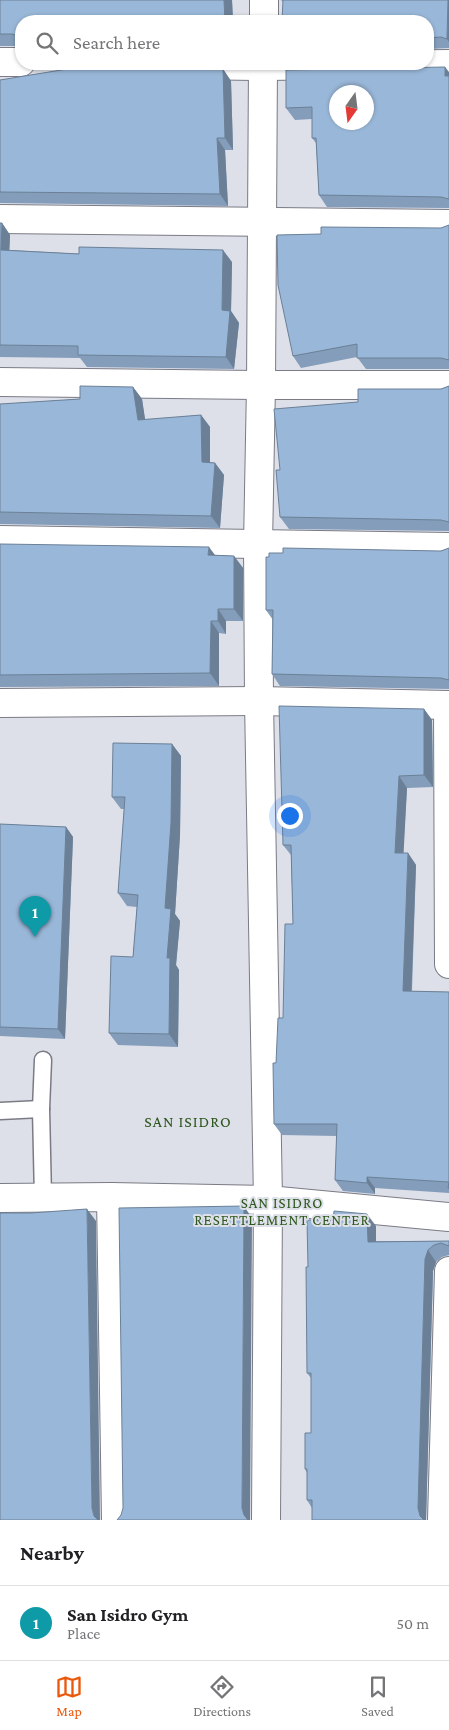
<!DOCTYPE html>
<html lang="en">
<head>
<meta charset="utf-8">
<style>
	body { margin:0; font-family:"Crimson Pro",serif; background:#f2f2f2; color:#202124 }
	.compass { position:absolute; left:329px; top:85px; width:45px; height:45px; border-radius:50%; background:#fff; box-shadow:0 1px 4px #0004; rotate:194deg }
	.you { position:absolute; left:289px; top:815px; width:18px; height:18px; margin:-12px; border:4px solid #fff; border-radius:50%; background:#1a73e8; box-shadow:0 0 0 8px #1a73e833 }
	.badge { display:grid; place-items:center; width:32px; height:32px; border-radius:50%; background:#ea580c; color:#fff; font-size:16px; font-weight:700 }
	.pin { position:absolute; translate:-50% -41px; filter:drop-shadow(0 1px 2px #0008) }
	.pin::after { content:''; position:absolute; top:26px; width:18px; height:15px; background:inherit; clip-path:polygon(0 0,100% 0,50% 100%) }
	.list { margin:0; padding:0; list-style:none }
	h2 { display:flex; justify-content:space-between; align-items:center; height:65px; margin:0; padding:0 20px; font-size:21px }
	h2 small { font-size:16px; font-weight:400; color:#757577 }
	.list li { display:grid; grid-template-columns:32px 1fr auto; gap:15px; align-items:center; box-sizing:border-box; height:75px; padding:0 20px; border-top:1px solid #e0e0e0 }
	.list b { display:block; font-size:19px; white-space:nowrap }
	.list p { margin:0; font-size:16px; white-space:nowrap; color:#757577 }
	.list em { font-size:16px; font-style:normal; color:#757577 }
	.icon { flex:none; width:28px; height:28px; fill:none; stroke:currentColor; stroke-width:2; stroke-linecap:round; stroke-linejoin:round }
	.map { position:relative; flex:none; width:449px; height:1520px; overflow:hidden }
	.search { position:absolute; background:#fff; box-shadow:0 1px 4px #0004; left:15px; right:15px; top:15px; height:55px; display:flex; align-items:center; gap:12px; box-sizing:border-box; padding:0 18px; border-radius:20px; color:#757577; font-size:19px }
	.sheet { height:140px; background:#fff }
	nav { display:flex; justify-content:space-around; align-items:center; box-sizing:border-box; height:70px; border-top:1px solid #e0e0e0; background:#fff; font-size:14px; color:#757577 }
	nav a { display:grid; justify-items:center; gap:2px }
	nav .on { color:#ea580c }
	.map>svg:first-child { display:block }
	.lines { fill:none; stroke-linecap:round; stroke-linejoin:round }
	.lane-casing { stroke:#7a7b85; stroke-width:19 }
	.street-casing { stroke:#7a7b85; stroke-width:30 }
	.lane { stroke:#fff; stroke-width:16 }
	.street { stroke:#fff; stroke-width:28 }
	.wall { fill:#849dba }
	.shaded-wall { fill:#6b8097 }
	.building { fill:#99b7d8; stroke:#6b8097; fill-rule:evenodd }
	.labels { text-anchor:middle; stroke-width:4; stroke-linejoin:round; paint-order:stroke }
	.neighbourhood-label { font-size:15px; letter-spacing:1px; fill:#2e581d; stroke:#dddfe9 }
	.quarter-label { font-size:16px; letter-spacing:1px; fill:#2e581d; stroke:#dddfe9 }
</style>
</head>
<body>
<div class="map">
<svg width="449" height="1520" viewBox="0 0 449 1520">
	<rect width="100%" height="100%" fill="#dddfe9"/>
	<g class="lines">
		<defs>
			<g id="lane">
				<path d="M 43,1060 L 41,1109 L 43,1198"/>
				<path d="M 0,1111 L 41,1109"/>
			</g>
			<g id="street">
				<path d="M 264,21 L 264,0"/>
				<path d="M 0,62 L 21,62"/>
				<path d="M 117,64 L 263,66 L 449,64"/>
				<path d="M 263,64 L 261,385 L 258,545 L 259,701 L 268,1200 L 266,1520"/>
				<path d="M 0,219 L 449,224"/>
				<path d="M 0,382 L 261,385 L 449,385"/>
				<path d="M 0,540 L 449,547"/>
				<path d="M 0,703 L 259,701 L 449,705"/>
				<path d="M 448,705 L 449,964"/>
				<path d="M 111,1197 L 116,1520"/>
				<path d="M 0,1198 L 111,1197 L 268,1200 L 449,1217"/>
				<path d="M 442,1520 L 449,1271"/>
			</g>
		</defs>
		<use href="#lane" class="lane-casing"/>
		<use href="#street" class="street-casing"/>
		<use href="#lane" class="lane"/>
		<use href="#street" class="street"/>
	</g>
	<g class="wall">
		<path d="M 0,0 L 232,0 L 233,21 L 21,21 L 21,46 L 0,46 Z"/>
		<path d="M 281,0 L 449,0 L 449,48 L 428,49 L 428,21 L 283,2 Z"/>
		<path d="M 108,68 L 223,69 L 231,81 L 233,150 L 225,150 L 228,206 L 0,203 L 0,80 Z"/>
		<path d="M 449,72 L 449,208 L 327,207 L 319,195 L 316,143 L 312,138 L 312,119 L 295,120 L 286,108 Z"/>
		<path d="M 0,223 L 2,223 L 10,235 L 9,250 L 232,262 L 231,311 L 239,323 L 234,369 L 87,367 L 80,358 L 0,357 Z"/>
		<path d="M 449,225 L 449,369 L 366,369 L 357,357 L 301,368 L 293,356 L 321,234 L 441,228 Z"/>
		<path d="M 449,386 L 449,531 L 289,529 L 280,517 L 280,470 L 358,402 L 441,389 Z"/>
		<path d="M 133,387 L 142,399 L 145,420 L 201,415 L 210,427 L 210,462 L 215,463 L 224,475 L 220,528 L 0,524 L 0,404 L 80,399 Z"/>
		<path d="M 0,544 L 215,555 L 234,556 L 243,568 L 243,621 L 226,621 L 226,634 L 219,633 L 219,686 L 0,687 Z"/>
		<path d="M 449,548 L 449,689 L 280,686 L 272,674 L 273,620 L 266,610 Z"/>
		<path d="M 424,709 L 432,720 L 433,787 L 407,788 L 403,853 L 408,853 L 416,865 L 412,991 L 449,992 L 449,1193 L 375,1188 L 375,1194 L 343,1191 L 335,1180 L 337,1136 L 282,1135 L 274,1124 L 276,1063 L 283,1018 L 293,924 L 291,855 L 283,845 Z"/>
		<path d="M 172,744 L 181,756 L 180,835 L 175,914 L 180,921 L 176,965 L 179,970 L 178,1047 L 118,1045 L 109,1033 L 133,957 L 137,907 L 127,906 L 118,893 L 124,809 L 121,809 L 112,797 Z"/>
		<path d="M 0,824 L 66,827 L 73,837 L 65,1039 L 0,1036 Z"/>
		<path d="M 333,1220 L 376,1226 L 376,1241 L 449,1241 L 449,1255 L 442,1257 L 436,1262 L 433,1271 L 426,1520 L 312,1508 L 307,1500 L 307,1473 L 305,1469 L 311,1433 L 311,1378 L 307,1373 L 308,1267 Z"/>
	</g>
	<g class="shaded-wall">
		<path d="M 224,0 L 232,0 L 233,21 L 225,21 Z"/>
		<path d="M 448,0 L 449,0 L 449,42 L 447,39 Z"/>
		<path d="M 445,67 L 449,72 L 449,82 L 445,76 Z"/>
		<path d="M 223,69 L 231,81 L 233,150 L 225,138 Z"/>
		<path d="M 217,138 L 225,150 L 228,206 L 220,194 Z"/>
		<path d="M 2,223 L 10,235 L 9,262 L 1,250 Z"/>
		<path d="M 223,250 L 232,262 L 231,311 L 239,323 L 234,369 L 226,357 L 222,310 Z"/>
		<path d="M 133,387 L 142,399 L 147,432 L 138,420 Z"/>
		<path d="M 201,415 L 210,427 L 210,474 L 202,462 Z"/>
		<path d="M 215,463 L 224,475 L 220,528 L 211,516 Z"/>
		<path d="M 209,547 L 218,559 L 208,555 Z"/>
		<path d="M 234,556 L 243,568 L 243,621 L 234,609 Z"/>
		<path d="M 218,609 L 226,621 L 226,634 L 218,621 Z"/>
		<path d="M 211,621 L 219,633 L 219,686 L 210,673 Z"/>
		<path d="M 424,709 L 432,720 L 433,787 L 424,775 Z"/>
		<path d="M 172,744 L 181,756 L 180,835 L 175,914 L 180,921 L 176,965 L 179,970 L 178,1047 L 169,1034 L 165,908 Z"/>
		<path d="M 399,776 L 407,788 L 403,864 L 395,853 Z"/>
		<path d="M 66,827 L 73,837 L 65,1039 L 58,1029 Z"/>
		<path d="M 408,853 L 416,865 L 411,1002 L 403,991 Z"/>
		<path d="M 367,1177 L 375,1188 L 375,1194 L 367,1183 Z"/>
		<path d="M 244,1206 L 252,1218 L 250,1520 L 247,1520 L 244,1515 L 242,1508 Z"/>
		<path d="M 87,1209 L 96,1221 L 100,1520 L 97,1520 L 94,1516 L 92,1508 Z"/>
		<path d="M 367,1214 L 376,1226 L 376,1254 L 368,1242 Z"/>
		<path d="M 428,1250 L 436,1262 L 433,1271 L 426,1520 L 423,1520 L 420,1516 L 418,1508 L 425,1259 Z"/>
	</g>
	<g class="building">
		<path d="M 0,0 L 224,0 L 225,21 L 21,21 L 21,37 L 12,34 L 0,34 Z"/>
		<path d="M 283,0 L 448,0 L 447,39 L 441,37 L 428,38 L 428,21 L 282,21 Z"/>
		<path d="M 98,64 L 108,68 L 223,69 L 225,138 L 217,138 L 220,194 L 0,192 L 0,80 Z"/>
		<path d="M 445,67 L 445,76 L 449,76 L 449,199 L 441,197 L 319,195 L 316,138 L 312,138 L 312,107 L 286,108 L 286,70 ZM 336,92 L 366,92 L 366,122 L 336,122 Z"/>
		<path d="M 0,223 L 2,223 L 1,250 L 79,254 L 79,247 L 223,250 L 222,310 L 230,311 L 226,357 L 78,355 L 78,346 L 0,345 Z"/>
		<path d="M 449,225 L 449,360 L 441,358 L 357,358 L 357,344 L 293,356 L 278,285 L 277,235 L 321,234 L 321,227 L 441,228 Z"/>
		<path d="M 80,386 L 133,387 L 138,420 L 201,415 L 202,462 L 215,463 L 211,516 L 0,512 L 0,404 L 80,399 Z"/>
		<path d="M 449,386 L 449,522 L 441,520 L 280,517 L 276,470 L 280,470 L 274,409 L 358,402 L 358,389 L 441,389 Z"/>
		<path d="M 0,544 L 209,547 L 208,555 L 234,556 L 234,609 L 218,609 L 218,621 L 211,621 L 210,673 L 0,675 Z"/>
		<path d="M 283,548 L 441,551 L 449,548 L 449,680 L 441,678 L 272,674 L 273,610 L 266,610 L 266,557 L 269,557 L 269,553 L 283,553 Z"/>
		<path d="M 279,706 L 424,709 L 424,775 L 399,776 L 395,853 L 408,853 L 403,991 L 449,992 L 449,1189 L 448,1188 L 449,1182 L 367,1177 L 367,1183 L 335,1180 L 337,1124 L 274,1124 L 273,1063 L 276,1063 L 278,1018 L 283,1018 L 285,924 L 293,924 L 291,845 L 283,845 Z"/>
		<path d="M 113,743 L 172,744 L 171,823 L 165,908 L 171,909 L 167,958 L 170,958 L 169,1034 L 109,1033 L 111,956 L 133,957 L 138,895 L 118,893 L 125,797 L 112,797 Z"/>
		<path d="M 0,824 L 66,827 L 58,1029 L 0,1027 Z"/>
		<path d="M 244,1206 L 242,1508 L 244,1515 L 248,1520 L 117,1520 L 121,1515 L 123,1508 L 119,1208 Z"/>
		<path d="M 87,1209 L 92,1508 L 94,1516 L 98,1520 L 0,1520 L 0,1213 L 31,1213 Z"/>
		<path d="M 334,1211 L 367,1214 L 368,1242 L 449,1241 L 449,1246 L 441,1243 L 434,1245 L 428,1250 L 425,1259 L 418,1508 L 420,1516 L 424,1520 L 312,1520 L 312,1500 L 307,1500 L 307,1469 L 305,1469 L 305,1433 L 311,1433 L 311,1373 L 307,1373 L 306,1267 L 308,1267 L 307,1220 L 333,1220 Z"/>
	</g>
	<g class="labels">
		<g class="neighbourhood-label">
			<text x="282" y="1208">SAN ISIDRO<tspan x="282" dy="17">RESETTLEMENT CENTER</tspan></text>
		</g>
		<g class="quarter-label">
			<text x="188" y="1127">SAN ISIDRO</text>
		</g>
	</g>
</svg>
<svg class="compass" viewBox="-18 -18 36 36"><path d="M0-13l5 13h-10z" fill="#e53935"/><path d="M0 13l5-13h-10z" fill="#757577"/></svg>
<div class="you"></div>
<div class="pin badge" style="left:35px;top:937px;background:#0f9aa8">1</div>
<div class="search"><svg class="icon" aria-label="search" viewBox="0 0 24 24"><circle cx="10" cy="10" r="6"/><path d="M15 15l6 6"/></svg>Search here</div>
</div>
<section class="sheet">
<h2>Nearby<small></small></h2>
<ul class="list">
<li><span class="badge" style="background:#0f9aa8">1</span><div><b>San Isidro Gym</b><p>Place</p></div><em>50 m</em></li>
</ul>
</section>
<nav>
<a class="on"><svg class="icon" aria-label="map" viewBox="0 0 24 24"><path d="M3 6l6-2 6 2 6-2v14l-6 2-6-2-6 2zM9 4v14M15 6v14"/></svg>Map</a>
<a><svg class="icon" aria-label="directions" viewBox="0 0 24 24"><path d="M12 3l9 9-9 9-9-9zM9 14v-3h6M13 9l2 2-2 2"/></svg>Directions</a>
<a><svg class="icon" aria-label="saved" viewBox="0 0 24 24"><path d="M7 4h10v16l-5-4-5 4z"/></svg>Saved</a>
</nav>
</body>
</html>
